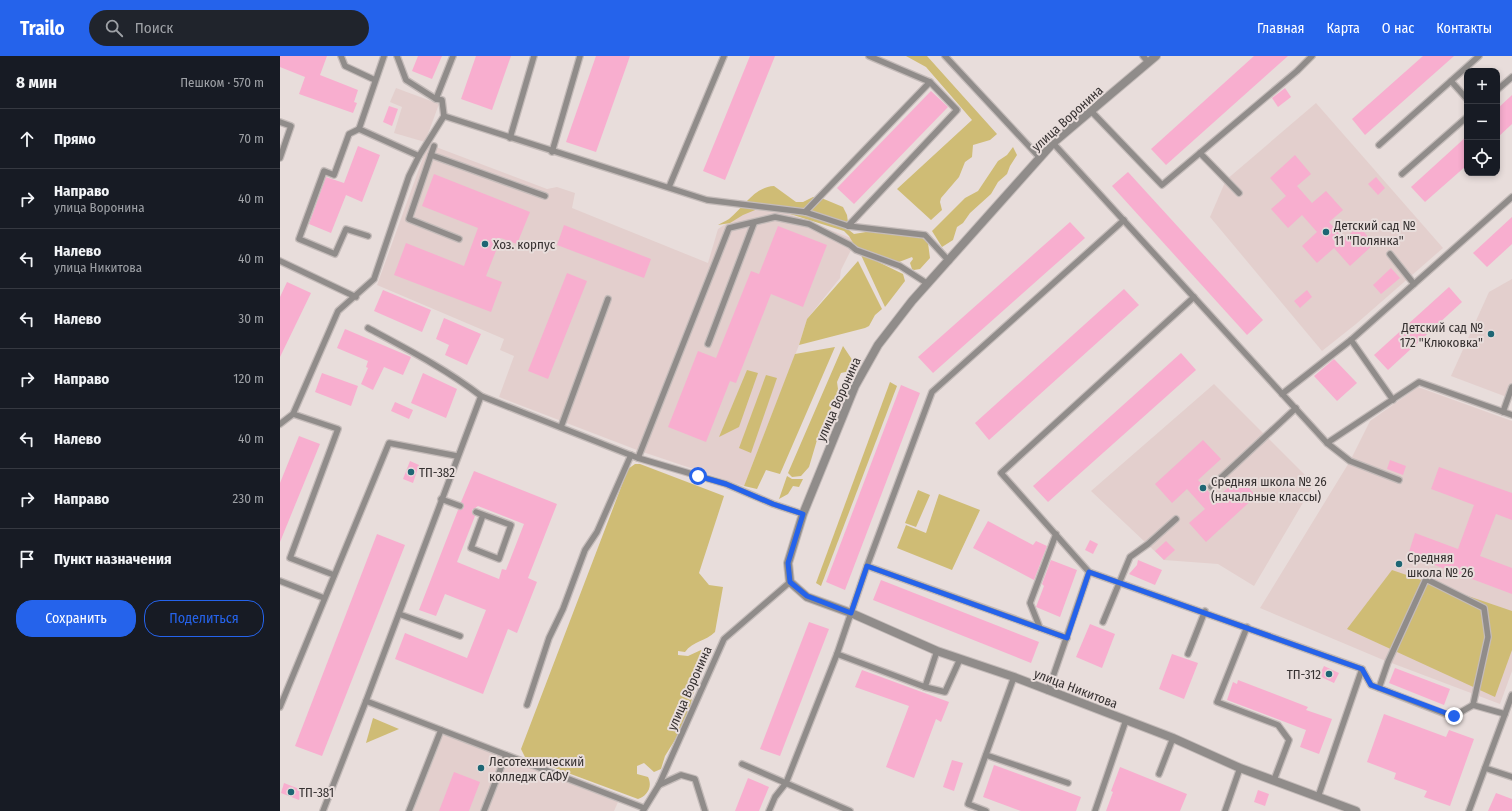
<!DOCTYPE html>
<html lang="ru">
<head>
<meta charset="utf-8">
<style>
	body { margin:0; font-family:"Fira Sans Condensed",sans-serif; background:#20242c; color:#f1f3f6 }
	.controls { position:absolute; right:12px; top:12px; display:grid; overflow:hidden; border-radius:8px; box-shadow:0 2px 6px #0003 }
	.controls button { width:36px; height:36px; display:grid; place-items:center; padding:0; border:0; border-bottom:1px solid #363941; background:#171b24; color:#f1f3f6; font:20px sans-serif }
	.stop { position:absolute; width:12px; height:12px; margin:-9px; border:3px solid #2563eb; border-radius:50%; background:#fff }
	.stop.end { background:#2563eb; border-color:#fff; box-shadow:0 1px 4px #0008 }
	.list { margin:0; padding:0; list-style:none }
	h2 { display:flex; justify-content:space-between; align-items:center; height:52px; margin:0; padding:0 16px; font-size:17px }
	h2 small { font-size:13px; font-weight:400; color:#9ea1a6 }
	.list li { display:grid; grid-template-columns:26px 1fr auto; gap:12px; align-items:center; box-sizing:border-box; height:60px; padding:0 16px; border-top:1px solid #363941 }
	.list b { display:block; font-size:15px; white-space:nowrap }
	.list p { margin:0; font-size:13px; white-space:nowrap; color:#9ea1a6 }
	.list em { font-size:13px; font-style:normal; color:#9ea1a6 }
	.actions { display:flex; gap:8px; padding:12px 16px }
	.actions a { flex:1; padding:9px 0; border:1px solid #2563eb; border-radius:16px; text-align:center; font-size:14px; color:#2563eb }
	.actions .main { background:#2563eb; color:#fff }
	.icon { flex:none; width:22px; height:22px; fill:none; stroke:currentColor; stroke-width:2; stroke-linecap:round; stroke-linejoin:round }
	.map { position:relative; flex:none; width:1232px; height:755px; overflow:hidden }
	header { display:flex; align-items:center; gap:24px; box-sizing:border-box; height:56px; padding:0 20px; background:#2563eb; color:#fff }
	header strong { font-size:19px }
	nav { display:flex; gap:22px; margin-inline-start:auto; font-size:14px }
	.search { width:280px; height:36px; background:#20242c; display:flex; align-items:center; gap:10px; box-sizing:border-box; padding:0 14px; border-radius:22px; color:#9ea1a6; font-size:15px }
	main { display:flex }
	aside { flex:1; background:#171b24 }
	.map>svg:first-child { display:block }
	.built { fill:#e3cfcd }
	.green { fill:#cfbc75 }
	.building { fill:#f8aecf; fill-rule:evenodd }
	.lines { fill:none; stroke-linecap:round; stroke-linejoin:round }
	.service-casing { stroke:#c4bbb9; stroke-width:8 }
	.tertiary-casing { stroke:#c4bbb9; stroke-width:10 }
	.service { stroke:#908c8a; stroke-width:5.5 }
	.tertiary { stroke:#908c8a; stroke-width:8 }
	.route { stroke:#2563eb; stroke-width:5 }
	.poi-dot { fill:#1e6674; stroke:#e8dddb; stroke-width:1.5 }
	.labels { text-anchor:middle; stroke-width:4; stroke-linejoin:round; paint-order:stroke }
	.street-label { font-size:13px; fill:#363131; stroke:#e8dddb }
	.poi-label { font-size:13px; fill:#363131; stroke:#e8dddb; text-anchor:start }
</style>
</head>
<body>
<header>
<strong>Trailo</strong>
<div class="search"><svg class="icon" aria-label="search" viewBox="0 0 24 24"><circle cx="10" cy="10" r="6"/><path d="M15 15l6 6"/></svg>Поиск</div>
<nav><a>Главная</a><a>Карта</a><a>О нас</a><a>Контакты</a></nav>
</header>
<main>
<aside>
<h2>8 мин<small>Пешком · 570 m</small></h2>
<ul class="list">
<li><svg class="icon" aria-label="ahead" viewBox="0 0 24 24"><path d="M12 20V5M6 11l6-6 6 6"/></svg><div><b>Прямо</b></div><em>70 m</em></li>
<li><svg class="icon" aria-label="right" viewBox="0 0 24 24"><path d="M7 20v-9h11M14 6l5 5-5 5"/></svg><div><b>Направо</b><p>улица Воронина</p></div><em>40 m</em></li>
<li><svg class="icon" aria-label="left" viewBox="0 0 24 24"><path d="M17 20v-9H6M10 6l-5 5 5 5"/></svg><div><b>Налево</b><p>улица Никитова</p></div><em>40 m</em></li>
<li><svg class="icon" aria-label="left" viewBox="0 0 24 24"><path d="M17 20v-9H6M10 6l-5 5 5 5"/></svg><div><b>Налево</b></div><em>30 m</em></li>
<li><svg class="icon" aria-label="right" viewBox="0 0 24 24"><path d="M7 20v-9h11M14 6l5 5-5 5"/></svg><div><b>Направо</b></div><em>120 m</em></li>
<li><svg class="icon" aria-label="left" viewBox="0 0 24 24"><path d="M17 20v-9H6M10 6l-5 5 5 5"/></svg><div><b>Налево</b></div><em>40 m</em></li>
<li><svg class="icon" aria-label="right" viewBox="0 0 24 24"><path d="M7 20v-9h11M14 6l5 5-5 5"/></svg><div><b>Направо</b></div><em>230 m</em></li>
<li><svg class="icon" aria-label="arrive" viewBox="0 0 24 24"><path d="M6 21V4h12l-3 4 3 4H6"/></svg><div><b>Пункт назначения</b></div></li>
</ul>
<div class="actions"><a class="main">Сохранить</a><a>Поделиться</a></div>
</aside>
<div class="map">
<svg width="1232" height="755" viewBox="0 0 1232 755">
	<rect width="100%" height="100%" fill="#e8dddb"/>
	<g class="built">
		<path d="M 116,32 L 159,48 L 145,86 L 114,77 L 122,51 L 110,46 Z"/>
		<path d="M 1036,47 L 1163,192 L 1076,268 L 1042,295 L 930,161 L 946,124 Z"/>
		<path d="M 148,88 L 267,133 L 277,131 L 295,137 L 292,152 L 428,207 L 438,173 L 479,146 L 576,184 L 561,214 L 560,222 L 527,263 L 519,289 L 464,430 L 357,394 L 219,341 L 234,300 L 220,294 L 224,283 L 97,229 Z"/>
		<path d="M 1232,223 L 1232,343 L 1171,320 L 1209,236 Z"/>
		<path d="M 934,328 L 1034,428 L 974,530 L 938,508 L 884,504 L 811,435 Z"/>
		<path d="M 1138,331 L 1232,365 L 1232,615 L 1220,648 L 1101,603 L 980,552 L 1070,405 L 1090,365 Z"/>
		<path d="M 164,677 L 338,746 L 334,755 L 133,755 Z"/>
	</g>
	<g class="green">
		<path d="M 626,0 L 647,0 L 717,78 L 710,84 L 693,89 L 692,101 L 685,106 L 679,121 L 661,142 L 660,146 L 662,154 L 651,164 L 617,133 L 692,64 L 646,11 Z"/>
		<path d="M 733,91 L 737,99 L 730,110 L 727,118 L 718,126 L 711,138 L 690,157 L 683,167 L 677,171 L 673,184 L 662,191 L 652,175 L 685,142 L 698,135 L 718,105 L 727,99 Z"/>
		<path d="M 494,130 L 516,146 L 523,146 L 533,141 L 539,141 L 563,151 L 567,159 L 569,174 L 574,178 L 592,175 L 640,180 L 648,187 L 650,202 L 640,213 L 634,214 L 632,213 L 630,207 L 633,203 L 632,201 L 619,206 L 575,190 L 569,180 L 564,175 L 491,152 L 480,152 L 463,159 L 450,167 L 438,169 C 441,167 446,165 449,163 C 464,151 474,131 494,130 Z"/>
		<path d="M 581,199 L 586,200 L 623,218 L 625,225 L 605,251 Z"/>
		<path d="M 578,205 L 602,253 L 595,259 L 589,270 L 585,272 L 519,289 L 527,263 Z"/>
		<path d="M 563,290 L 573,305 L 574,311 L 570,315 L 561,317 L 557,326 L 559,340 L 551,352 L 550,364 L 546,372 L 537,384 L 529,411 L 521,420 L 512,421 L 508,417 Z"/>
		<path d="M 555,291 L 500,418 L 486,414 L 477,433 L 464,430 L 515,298 Z"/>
		<path d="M 467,314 L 478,317 L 459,371 L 439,381 Z"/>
		<path d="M 486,319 L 497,322 L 471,397 L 459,392 Z"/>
		<path d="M 610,326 L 617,330 L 541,530 L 536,527 Z"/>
		<path d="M 355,408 L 360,408 L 444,440 L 419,517 L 429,529 L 443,531 L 435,576 C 426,585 413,585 405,596 L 398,595 L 398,599 L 408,600 L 421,594 L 426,601 L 418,620 L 406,666 L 385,700 L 381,713 L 374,716 L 364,707 L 357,710 L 357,718 L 368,721 C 373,731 367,740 358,743 L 245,701 L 241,693 L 348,413 Z"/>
		<path d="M 507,420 L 512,423 L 523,423 L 519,431 L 513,430 L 508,438 L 499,443 Z"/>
		<path d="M 638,434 L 650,439 L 636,471 L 625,467 Z"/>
		<path d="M 659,438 L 700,454 L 672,514 L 617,492 L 626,469 L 646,477 Z"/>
		<path d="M 1112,514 L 1232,555 L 1232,594 L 1215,641 L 1067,573 Z"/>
		<path d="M 93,662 L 119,673 L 86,687 Z"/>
	</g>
	<g class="building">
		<path d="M 0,0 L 47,0 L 40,19 L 78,34 L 74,46 L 77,47 L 73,57 L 19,38 L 25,21 L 0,11 Z"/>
		<path d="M 138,0 L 162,0 L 152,23 L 132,15 Z"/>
		<path d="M 196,0 L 231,0 L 212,54 L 181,43 Z"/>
		<path d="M 316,0 L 350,0 L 316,96 L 286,86 Z"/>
		<path d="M 470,0 L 495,0 L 445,124 L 423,115 Z"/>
		<path d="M 974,0 L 1008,0 L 886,109 L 871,93 Z"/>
		<path d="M 1143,0 L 1174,0 L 1085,79 L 1072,63 Z"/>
		<path d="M 1005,32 L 1011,41 L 998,51 L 992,42 Z"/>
		<path d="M 651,35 L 668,51 L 574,148 L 557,132 Z"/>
		<path d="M 1232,39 L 1232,68 L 1217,82 L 1217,53 Z"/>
		<path d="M 109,50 L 118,53 L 112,70 L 103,66 Z"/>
		<path d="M 1187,80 L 1187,109 L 1145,146 L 1131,131 Z"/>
		<path d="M 78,90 L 100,99 L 82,146 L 66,139 L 51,177 L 29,168 L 46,121 L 64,127 Z"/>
		<path d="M 1015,99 L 1031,118 L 1017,130 L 1032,147 L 1046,135 L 1063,154 L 1049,166 L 1064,183 L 1079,170 L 1094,188 L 1070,210 L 1054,192 L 1037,207 L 1022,190 L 1037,176 L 1022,159 L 1008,172 L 991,153 L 1006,140 L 990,122 Z"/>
		<path d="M 848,116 L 983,264 L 967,279 L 832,130 Z"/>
		<path d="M 154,118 L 250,156 L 237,188 L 221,182 L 206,220 L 222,226 L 211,256 L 114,219 L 126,187 L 184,210 L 198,172 L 142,150 Z"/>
		<path d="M 1096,121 L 1105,132 L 1098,139 L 1088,128 Z"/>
		<path d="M 1232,161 L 1232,188 L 1207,211 L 1193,197 Z"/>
		<path d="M 790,166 L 805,182 L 653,317 L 638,301 Z"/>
		<path d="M 284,169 L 371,203 L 364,222 L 277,189 Z"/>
		<path d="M 498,170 L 547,189 L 523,251 L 491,238 L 456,327 L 450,325 L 426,386 L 388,371 L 418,295 L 436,302 L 471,215 L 479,218 Z"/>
		<path d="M 1111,212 L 1120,222 L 1101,238 L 1093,229 Z"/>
		<path d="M 287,217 L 307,225 L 268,323 L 248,315 Z"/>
		<path d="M 7,226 L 31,237 L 0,301 L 0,241 Z"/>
		<path d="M 1169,231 L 1182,246 L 1108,314 L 1094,299 Z"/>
		<path d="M 844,233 L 859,249 L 709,384 L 695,367 Z"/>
		<path d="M 103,234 L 151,254 L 142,276 L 94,255 Z"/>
		<path d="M 1027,234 L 1032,241 L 1020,252 L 1014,245 Z"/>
		<path d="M 164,262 L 201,278 L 187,309 L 165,299 L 169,289 L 156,283 Z"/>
		<path d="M 65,273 L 131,301 L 123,319 L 104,311 L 93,334 L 81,328 L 88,312 L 86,311 L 88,305 L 57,292 Z"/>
		<path d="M 901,297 L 916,314 L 768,446 L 753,430 Z"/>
		<path d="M 1054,303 L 1077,327 L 1057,345 L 1034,320 Z"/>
		<path d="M 42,317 L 78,330 L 71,350 L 35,336 Z"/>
		<path d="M 143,317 L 177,333 L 166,362 L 131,347 Z"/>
		<path d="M 621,329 L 640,337 L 565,534 L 546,526 Z"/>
		<path d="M 115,346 L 133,354 L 129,363 L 111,355 Z"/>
		<path d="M 19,380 L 40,388 L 0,486 L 0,427 Z"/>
		<path d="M 923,384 L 941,403 L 918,424 L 935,443 L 960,422 L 976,440 L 926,486 L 909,467 L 925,453 L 907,433 L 892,447 L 875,428 Z"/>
		<path d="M 1110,404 L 1126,410 L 1123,419 L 1107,413 Z"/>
		<path d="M 130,405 L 139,409 L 133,427 L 123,423 Z"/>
		<path d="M 1159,411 L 1232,437 L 1232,464 L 1216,458 L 1200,500 L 1232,512 L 1232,538 L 1128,499 L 1135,477 L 1178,493 L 1194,449 L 1151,433 Z"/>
		<path d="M 194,415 L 277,448 L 248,522 L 257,526 L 237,577 L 228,573 L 203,638 L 115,603 L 125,577 L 187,602 L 206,554 L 165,538 L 156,560 L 139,554 L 178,454 L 184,452 L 181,446 ZM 198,450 L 244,468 L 226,514 L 222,513 L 219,523 L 177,506 L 195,460 L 192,454 Z"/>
		<path d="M 708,465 L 753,489 L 756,485 L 767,490 L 754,524 L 693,492 Z"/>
		<path d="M 97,478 L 125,489 L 42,700 L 15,690 Z"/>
		<path d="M 810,484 L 818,488 L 813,498 L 805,494 Z"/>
		<path d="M 886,485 L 895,494 L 884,504 L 875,495 Z"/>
		<path d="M 771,504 L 797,514 L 780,561 L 756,551 L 764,530 L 762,528 Z"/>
		<path d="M 858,504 L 882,514 L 875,529 L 849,518 L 857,509 Z"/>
		<path d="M 601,524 L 759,586 L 751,607 L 593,544 Z"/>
		<path d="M 529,566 L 549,573 L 500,700 L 480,693 Z"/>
		<path d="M 810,568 L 835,578 L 822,612 L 796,601 Z"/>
		<path d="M 892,598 L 918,607 L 904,643 L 879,633 Z"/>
		<path d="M 1044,610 L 1059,617 L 1054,627 L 1039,620 Z"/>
		<path d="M 1115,612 L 1170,633 L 1164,649 L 1109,627 Z"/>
		<path d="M 582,614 L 669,646 L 661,666 L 656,663 L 634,722 L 606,711 L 629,650 L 575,631 Z"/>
		<path d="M 958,624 L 1028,651 L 1026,654 L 1052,663 L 1039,698 L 1020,691 L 1026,674 L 947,644 L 953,626 L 957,628 Z"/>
		<path d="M 1104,658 L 1166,681 L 1169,674 L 1194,683 L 1170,750 L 1144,741 L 1147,735 L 1114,723 L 1116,717 L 1087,706 Z"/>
		<path d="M 672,704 L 683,707 L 674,735 L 663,731 Z"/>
		<path d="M 714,709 L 801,741 L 796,755 L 741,755 L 703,741 Z"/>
		<path d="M 840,711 L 907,738 L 900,755 L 826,755 L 833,736 L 831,735 Z"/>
		<path d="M 174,716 L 200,726 L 189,755 L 159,755 Z"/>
		<path d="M 468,722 L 489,731 L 479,755 L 455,755 Z"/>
		<path d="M 4,727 L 22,734 L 19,744 L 1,737 Z"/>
		<path d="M 978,734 L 989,738 L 985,750 L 974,746 Z"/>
		<path d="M 1216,737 L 1232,743 L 1232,755 L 1208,755 Z"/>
	</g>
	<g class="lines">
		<defs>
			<g id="service">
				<path d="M 61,0 L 65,10 L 95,24"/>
				<path d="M 104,0 L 79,73 L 139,100 L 164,60 L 162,44 L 156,43 L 126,24 L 117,0"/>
				<path d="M 589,0 L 650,26"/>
				<path d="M 665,0 L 760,102"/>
				<path d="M 863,0 L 868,6"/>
				<path d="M 1171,25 L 1187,43"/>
				<path d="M 1217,34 L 1232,21"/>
				<path d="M 156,43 L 173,0"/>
				<path d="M 811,55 L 882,129 L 1017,15 L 1032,0"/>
				<path d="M 164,60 L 427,144 L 525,156 L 568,170 L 645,179 L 669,205"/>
				<path d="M 0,66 L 11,70 L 0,102"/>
				<path d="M 79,73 L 69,78 L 54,119 L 44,115 L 19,183 L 55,198 L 66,173 L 88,180"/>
				<path d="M 230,82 L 254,0"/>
				<path d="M 773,87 L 1047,387 L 1070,405 L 1119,424"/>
				<path d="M 1099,89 L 1199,0"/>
				<path d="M 154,90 L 129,163 L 179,183"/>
				<path d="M 272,96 L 300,0"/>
				<path d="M 920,97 L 959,137"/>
				<path d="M 151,99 L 265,140"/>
				<path d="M 1122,118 L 1187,61"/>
				<path d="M 389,131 L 444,0"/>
				<path d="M 525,156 L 650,26 L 677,54 L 568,170"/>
				<path d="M 1110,198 L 1134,228"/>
				<path d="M 0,205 L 76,241"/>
				<path d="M 914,241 L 721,417 L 809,516 L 1082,613 L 1091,629 L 1168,659 L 1174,660 L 1193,649 L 1225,658"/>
				<path d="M 88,272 C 127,293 166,313 201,340 L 358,402 L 446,428 L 493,448 L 523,458"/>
				<path d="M 428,288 L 474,167"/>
				<path d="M 1002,338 L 1071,284"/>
				<path d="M 1113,344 L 1071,284 L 1232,141"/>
				<path d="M 1223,356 L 1232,331"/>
				<path d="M 13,358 L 58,373 L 10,502 L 54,519"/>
				<path d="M 0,368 L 13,358 L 58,255 L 94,223 L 129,120 L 139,100"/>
				<path d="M 281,371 L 328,243"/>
				<path d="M 1047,387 L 1139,326 L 1232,359"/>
				<path d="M 358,402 L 449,172 L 495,161 L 529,168 L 570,189 L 576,194 L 620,210 L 648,228"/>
				<path d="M 931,431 L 1016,352"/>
				<path d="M 161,443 L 180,450"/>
				<path d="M 196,456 L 231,469 L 219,503 L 191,492 L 203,459"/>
				<path d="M 776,478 L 750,547 L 760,572 L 787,582"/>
				<path d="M 587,510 L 760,572"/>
				<path d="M 0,525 L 44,542"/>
				<path d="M 119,558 L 180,580"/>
				<path d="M 823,566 L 850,501 L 868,488 L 896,463"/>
				<path d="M 967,571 L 937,646 L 998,669 L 1009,684 L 994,724"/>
				<path d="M 557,598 L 645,631 L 657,595"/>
				<path d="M 908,598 L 925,555"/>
				<path d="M 645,631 L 665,636 L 680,603"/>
				<path d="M 1099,632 L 1108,606 L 1146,523 L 1204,552 L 1208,581 L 1193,649"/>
				<path d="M 768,635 L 809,516"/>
				<path d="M 86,645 L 364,752"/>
				<path d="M 247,649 L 269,582 L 283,553 L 305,494 L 317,476 L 351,399"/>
				<path d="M 0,651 L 109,387 L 177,400"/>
				<path d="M 706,699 L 788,727"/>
				<path d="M 462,708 L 570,755"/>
				<path d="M 1205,712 L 1232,721"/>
				<path d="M 879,718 L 893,682"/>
				<path d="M 379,729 L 401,719 L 415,723 L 425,755"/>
				<path d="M 1038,741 L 1082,613"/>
				<path d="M 43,755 L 86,645 L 201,340"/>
				<path d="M 129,755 L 161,674"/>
				<path d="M 204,755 L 226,699"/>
				<path d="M 363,755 L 379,729 L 444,583 L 510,526"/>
				<path d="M 489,755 L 495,741 L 506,727 L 557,598 L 587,510 L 652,336 L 844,164"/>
				<path d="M 706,755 L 688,748 L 734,621"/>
				<path d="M 815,755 L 846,664"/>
				<path d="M 945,755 L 960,712"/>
				<path d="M 1189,755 L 1232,639"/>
			</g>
			<path id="tertiary" d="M 876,0 L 773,87 L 632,245 L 598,289 L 575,330 L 523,458 L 508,507 L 510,526 L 527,541 L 571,557 L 657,595 L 734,621 L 893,682 L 960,712 L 1076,755"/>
		</defs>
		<use href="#service" class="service-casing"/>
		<use href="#tertiary" class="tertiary-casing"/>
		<use href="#service" class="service"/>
		<use href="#tertiary" class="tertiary"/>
	</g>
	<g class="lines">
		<path class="route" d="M 418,420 L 446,428 L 493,448 L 523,458 L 508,507 L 510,526 L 527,540 L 571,557 L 587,510 L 787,582 L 809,516 L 1082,613 L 1091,629 L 1174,660"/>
	</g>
	<g class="poi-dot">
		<circle cx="1046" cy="176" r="4"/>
		<circle cx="205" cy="188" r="4"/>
		<circle cx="1211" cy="278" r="4"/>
		<circle cx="131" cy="416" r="4"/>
		<circle cx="923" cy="432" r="4"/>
		<circle cx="1119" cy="508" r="4"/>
		<circle cx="1049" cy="618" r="4"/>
		<circle cx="201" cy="712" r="4"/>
		<circle cx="11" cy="736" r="4"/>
	</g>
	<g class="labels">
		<g class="street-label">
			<text transform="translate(787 62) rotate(-42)" y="5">улица Воронина</text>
			<text transform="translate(558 343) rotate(-66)" y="5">улица Воронина</text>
			<text transform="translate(409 632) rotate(-66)" y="5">улица Воронина</text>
			<text transform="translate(796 632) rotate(21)" y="5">улица Никитова</text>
		</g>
		<g class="poi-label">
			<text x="1054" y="174">Детский сад №<tspan x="1054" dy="15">11 "Полянка"</tspan></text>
			<text x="213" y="193">Хоз. корпус</text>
			<text x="1203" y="276" text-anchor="end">Детский сад №<tspan x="1203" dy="15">172 "Клюковка"</tspan></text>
			<text x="139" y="421">ТП-382</text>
			<text x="931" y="430">Средняя школа № 26<tspan x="931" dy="15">(начальные классы)</tspan></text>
			<text x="1127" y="506">Средняя<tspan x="1127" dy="15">школа № 26</tspan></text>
			<text x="1041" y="623" text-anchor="end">ТП-312</text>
			<text x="209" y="710">Лесотехнический<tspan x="209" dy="15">колледж САФУ</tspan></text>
			<text x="19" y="741">ТП-381</text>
		</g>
	</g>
</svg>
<div class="controls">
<button>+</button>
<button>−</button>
<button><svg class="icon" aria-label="locate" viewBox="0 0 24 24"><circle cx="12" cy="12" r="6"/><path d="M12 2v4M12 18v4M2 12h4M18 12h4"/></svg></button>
</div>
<div class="stop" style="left:418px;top:420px"></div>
<div class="stop end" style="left:1174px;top:660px"></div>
</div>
</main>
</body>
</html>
